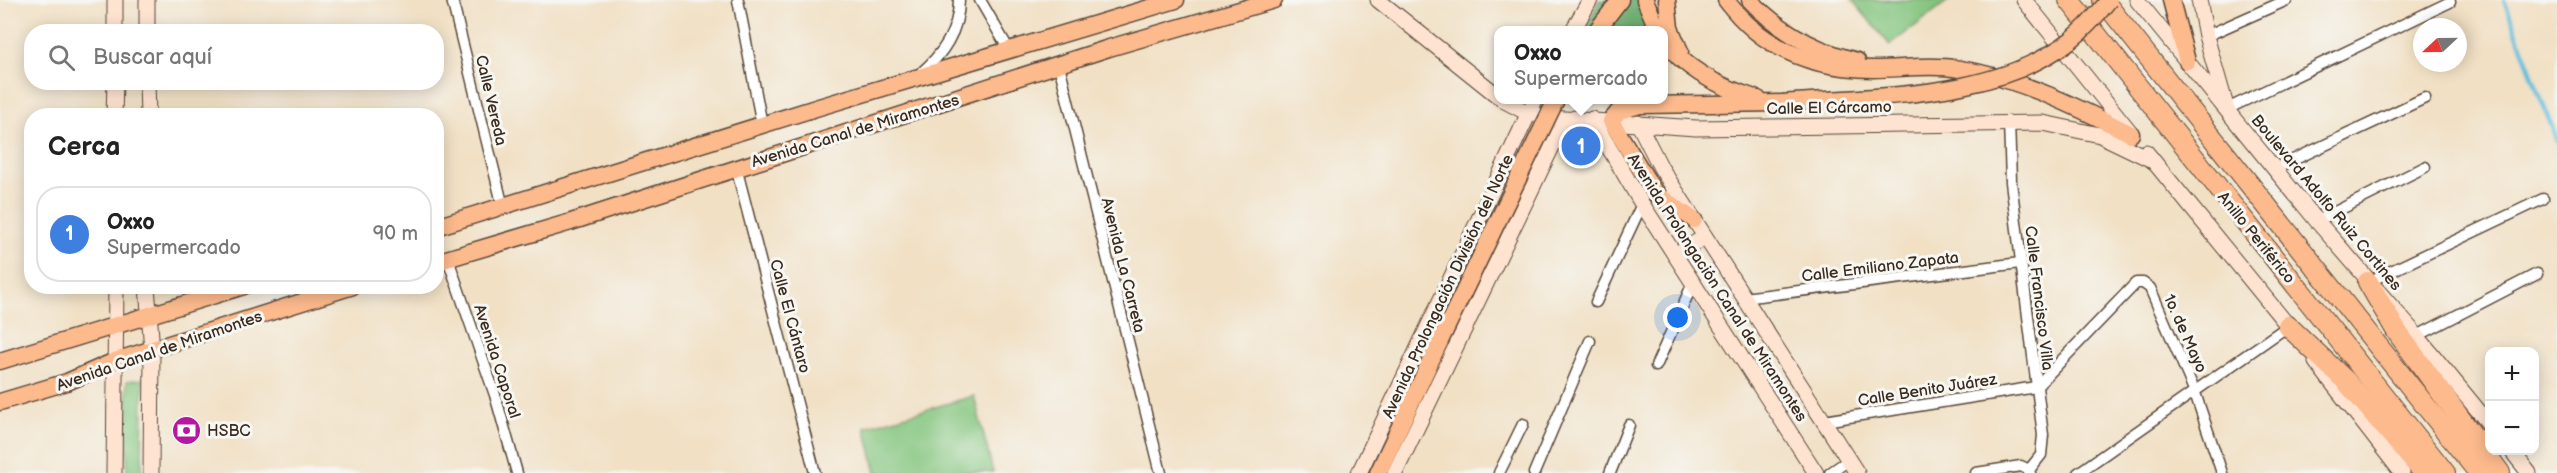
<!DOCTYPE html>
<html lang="es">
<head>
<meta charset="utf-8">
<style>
	body { margin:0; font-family:"Balsamiq Sans",sans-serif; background:#f2f2f2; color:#222 }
	.controls { position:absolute; right:18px; bottom:18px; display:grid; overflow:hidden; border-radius:12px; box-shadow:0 3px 15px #0003 }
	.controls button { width:54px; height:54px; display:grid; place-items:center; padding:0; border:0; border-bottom:2px solid #e0e0e0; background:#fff; color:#222; font:30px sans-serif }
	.compass { position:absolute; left:2413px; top:18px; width:54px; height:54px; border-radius:50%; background:#fff; box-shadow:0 3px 15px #0003; rotate:248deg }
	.you { position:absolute; left:1678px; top:318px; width:21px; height:21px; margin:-15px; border:4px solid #fff; border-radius:50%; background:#1a73e8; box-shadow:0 0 0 9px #1a73e833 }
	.badge { display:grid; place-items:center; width:39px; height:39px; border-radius:50%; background:#b5179e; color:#fff; font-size:20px; font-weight:700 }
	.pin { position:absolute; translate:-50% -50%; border:3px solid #fff; box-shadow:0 2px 6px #0006 }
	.popup { position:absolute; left:1494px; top:26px; width:174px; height:78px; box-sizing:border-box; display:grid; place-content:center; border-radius:12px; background:#fff; filter:drop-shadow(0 2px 4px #0005); font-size:20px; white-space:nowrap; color:#767676 }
	.popup b { font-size:22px; color:#222 }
	.popup::after { content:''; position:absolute; left:50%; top:100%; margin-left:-12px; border:12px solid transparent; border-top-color:#fff }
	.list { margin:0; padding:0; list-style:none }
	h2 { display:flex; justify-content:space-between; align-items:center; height:78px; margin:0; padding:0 24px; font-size:26px }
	h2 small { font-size:20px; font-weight:400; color:#767676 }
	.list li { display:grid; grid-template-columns:39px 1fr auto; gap:18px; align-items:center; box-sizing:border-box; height:96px; margin:0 12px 12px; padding:0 12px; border:2px solid #e0e0e0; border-radius:24px }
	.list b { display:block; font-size:22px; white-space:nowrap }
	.list p { margin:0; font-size:20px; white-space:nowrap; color:#767676 }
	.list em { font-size:20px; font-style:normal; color:#767676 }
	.icon { flex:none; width:33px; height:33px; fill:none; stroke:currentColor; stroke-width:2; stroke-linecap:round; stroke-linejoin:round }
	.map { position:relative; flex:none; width:2557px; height:473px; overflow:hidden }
	.search { position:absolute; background:#fff; box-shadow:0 3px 15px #0003; left:24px; top:24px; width:420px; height:66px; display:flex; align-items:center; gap:15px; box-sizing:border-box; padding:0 21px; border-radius:24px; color:#767676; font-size:22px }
	.panel { position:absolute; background:#fff; box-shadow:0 3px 15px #0003; left:24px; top:108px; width:420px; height:186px; border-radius:24px }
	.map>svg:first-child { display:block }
	.green { fill:#83c57e; stroke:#5f784e; stroke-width:1.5 }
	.forest { fill:#6aaa6d; stroke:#526a46; stroke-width:1.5 }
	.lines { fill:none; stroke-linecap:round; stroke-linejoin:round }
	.stream { stroke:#5fbedd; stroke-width:4.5 }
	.street-casing { stroke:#564537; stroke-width:13 }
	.secondary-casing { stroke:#564537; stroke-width:17 }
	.primary-casing { stroke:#564537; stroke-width:19 }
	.highway-casing { stroke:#564537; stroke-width:22 }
	.street { stroke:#fff; stroke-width:10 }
	.secondary { stroke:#fee3d1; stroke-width:15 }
	.primary { stroke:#fcba8d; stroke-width:16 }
	.highway { stroke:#fcba8d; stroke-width:20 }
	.primary-bridge-casing { stroke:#564537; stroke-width:19; stroke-linecap:butt }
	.primary-bridge { stroke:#fcba8d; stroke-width:16 }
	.labels { text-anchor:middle; stroke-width:6; stroke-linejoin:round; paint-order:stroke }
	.street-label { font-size:16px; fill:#3b2a1e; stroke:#f6f6f2 }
	.poi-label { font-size:16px; fill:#3b2a1e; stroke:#f6f6f2; text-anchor:start }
</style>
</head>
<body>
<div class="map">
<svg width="2557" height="473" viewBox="0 0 2557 473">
	<rect width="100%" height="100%" fill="#f6f6f2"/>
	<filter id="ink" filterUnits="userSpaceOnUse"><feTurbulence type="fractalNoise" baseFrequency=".0167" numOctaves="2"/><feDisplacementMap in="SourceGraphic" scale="12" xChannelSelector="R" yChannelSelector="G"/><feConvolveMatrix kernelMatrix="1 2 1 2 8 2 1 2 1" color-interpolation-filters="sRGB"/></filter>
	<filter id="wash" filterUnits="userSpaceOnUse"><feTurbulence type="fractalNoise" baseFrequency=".008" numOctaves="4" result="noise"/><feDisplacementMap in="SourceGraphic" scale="24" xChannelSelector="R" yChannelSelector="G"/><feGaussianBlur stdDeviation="1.35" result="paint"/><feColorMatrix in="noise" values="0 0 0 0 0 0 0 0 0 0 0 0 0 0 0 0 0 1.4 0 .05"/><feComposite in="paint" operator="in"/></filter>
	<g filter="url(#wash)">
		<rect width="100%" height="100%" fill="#f1e0c4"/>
		<g class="green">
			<path d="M 1852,0 L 1949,0 L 1890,45 Z"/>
			<path d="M 143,379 L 142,473 L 127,473 L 127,381 Z"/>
			<path d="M 974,396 L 993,472 L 876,473 L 865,427 Z"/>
		</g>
		<path class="forest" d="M 1599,0 L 1645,0 L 1658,30 L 1585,30 Z"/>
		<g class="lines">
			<path class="stream" d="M 2504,0 L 2557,141"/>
		</g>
	</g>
	<g filter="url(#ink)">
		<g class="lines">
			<defs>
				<g id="street">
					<path d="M 452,0 L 503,207"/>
					<path d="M 738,0 L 762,125"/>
					<path d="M 980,0 L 1009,50"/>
					<path d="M 2206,36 L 2287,0"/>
					<path d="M 1059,65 L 1161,473"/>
					<path d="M 920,74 C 943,54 959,31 959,0"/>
					<path d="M 2227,109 L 2450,2"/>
					<path d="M 2009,121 L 2011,182 L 2043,435 L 2041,455 L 2029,470 L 2030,473"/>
					<path d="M 736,167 L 815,473"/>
					<path d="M 2274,169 L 2425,98"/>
					<path d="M 2317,221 L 2425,167"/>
					<path d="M 448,259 L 495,395 L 517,473"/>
					<path d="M 2368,282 L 2543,199"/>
					<path d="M 1744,298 L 2020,263"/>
					<path d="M 1596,302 L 1642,204"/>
					<path d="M 2417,336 L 2537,274"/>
					<path d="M 1656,366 L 1693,283"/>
					<path d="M 1824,421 L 2036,387 L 2136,283 L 2143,283 L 2150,288 L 2194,390 L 2222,473"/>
					<path d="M 1499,473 L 1523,424"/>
					<path d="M 1534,473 L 1590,341"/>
					<path d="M 1610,473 L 1629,425"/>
					<path d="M 1830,473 L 1849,460"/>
					<path d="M 1976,473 L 2021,466 L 2029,470"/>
					<path d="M 2078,473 L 2288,326"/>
				</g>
				<g id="secondary">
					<path d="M 147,0 L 147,32"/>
					<path d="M 1378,0 L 1498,96"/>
					<path d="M 2024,0 L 2131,133"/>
					<path d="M 2137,0 L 2317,221 L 2417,336 L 2490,425"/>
					<path d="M 2199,0 L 2206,36 L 2226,106"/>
					<path d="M 1573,30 L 1590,0"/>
					<path d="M 115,32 L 115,0"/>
					<path d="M 147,82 L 148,116"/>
					<path d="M 1503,100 L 1524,111 L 1550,118 L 1696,128 L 2043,123 L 2100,135 L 2152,160"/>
					<path d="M 114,116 L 115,82"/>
					<path d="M 1592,119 L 1642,204 L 1816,473"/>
					<path d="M 1638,123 L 1661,168 L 1857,473"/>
					<path d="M 2146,152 L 2294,333"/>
					<path d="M 1675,255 L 1705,237"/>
					<path d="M 147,286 L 152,350 L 151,473"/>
					<path d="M 2316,362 L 2402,473"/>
					<path d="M 2511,450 L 2529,473"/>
					<path d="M 114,473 L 116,286"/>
					<path d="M 1359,473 L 1535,100"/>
					<path d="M 1395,473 L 1560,130 L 1568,121 L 1575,118"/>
				</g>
				<g id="primary">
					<path d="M 1645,0 L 1658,30"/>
					<path d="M 1667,0 L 1670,28 L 1680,51"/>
					<path d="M 1726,0 C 1762,49 1813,69 1873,69 C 1902,69 1930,64 1960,69 C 2019,78 2077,107 2131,134"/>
					<path d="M 1750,0 C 1780,32 1815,51 1857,61"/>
					<path d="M 2171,0 L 2187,61"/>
					<path d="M 1597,30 L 1620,0"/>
					<path d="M 1664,39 C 1685,71 1722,88 1758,99"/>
					<path d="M 1694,220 L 1655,193 L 1611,121 L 1619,111 L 1640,105 L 1783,103"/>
					<path d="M 436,227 L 819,107 L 1176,0"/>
					<path d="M 436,262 L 571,222 L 1109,48 L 1274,0"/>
					<path d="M 0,361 L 244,286"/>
					<path d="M 0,402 L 67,382 L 115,361 L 353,286"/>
					<path d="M 1378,473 L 1440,341"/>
				</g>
				<g id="highway">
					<path d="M 2069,0 L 2445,473"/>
					<path d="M 2103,0 L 2479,473"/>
					<path d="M 2368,282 L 2397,332 L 2500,473"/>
					<path d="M 2288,326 L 2346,381 L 2424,473"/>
				</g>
			</defs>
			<use href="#street" class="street-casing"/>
			<use href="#secondary" class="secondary-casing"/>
			<use href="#primary" class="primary-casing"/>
			<use href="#highway" class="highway-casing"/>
			<use href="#street" class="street"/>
			<use href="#secondary" class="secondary"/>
			<use href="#primary" class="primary"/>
			<use href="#highway" class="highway"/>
			<defs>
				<g id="primary-bridge">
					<path d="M 1783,103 C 1876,95 1994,100 2071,40 C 2085,29 2098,14 2109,0"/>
					<path d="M 1440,341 L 1556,100"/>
				</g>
			</defs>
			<use href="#primary-bridge" class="primary-bridge-casing"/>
			<use href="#primary-bridge" class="primary-bridge"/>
		</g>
	</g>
	<defs>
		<symbol id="bank-disc" viewBox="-11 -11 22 22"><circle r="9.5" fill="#b5179e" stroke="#f6f6f2"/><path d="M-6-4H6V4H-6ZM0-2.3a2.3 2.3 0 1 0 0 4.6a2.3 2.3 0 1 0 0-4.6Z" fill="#fff"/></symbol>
	</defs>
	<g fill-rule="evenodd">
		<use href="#bank-disc" x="170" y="414" width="33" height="33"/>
	</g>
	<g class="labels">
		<g class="street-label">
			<text transform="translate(492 100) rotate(77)" y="6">Calle Vereda</text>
			<text transform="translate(1829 107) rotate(-1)" y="6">Calle El Cárcamo</text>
			<text transform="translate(855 130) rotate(-17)" y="6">Avenida Canal de Miramontes</text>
			<text transform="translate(2327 202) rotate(50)" y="6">Boulevard Adolfo Ruiz Cortines</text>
			<text transform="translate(2257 237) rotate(51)" y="6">Anillo Periférico</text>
			<text transform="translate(1124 265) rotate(76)" y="6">Avenida La Carreta</text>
			<text transform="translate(1880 266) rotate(-7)" y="6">Calle Emiliano Zapata</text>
			<text transform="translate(1447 286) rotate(-65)" y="6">Avenida Prolongación División del Norte</text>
			<text transform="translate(1718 287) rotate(57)" y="6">Avenida Prolongación Canal de Miramontes</text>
			<text transform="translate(2040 298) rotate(83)" y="6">Calle Francisco Villa</text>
			<text transform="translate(791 316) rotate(75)" y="6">Calle El Cántaro</text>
			<text transform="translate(2186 333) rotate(66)" y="6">1o. de Mayo</text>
			<text transform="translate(159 350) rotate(-19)" y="6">Avenida Canal de Miramontes</text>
			<text transform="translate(498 361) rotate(72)" y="6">Avenida Caporal</text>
			<text transform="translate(1927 389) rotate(-9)" y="6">Calle Benito Juárez</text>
		</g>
		<g class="poi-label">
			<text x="207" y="436">HSBC</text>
		</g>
	</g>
</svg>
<div class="controls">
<button>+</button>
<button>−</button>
</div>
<svg class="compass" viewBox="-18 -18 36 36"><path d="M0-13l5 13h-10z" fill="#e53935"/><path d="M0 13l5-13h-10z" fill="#767676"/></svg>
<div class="you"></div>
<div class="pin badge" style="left:1581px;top:146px;background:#3f7fe0">1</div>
<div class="popup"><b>Oxxo</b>Supermercado</div>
<div class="search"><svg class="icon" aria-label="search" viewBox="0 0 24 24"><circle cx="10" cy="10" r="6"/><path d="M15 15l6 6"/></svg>Buscar aquí</div>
<section class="panel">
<h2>Cerca<small></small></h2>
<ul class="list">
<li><span class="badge" style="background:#3f7fe0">1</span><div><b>Oxxo</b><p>Supermercado</p></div><em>90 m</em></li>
</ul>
</section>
</div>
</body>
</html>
